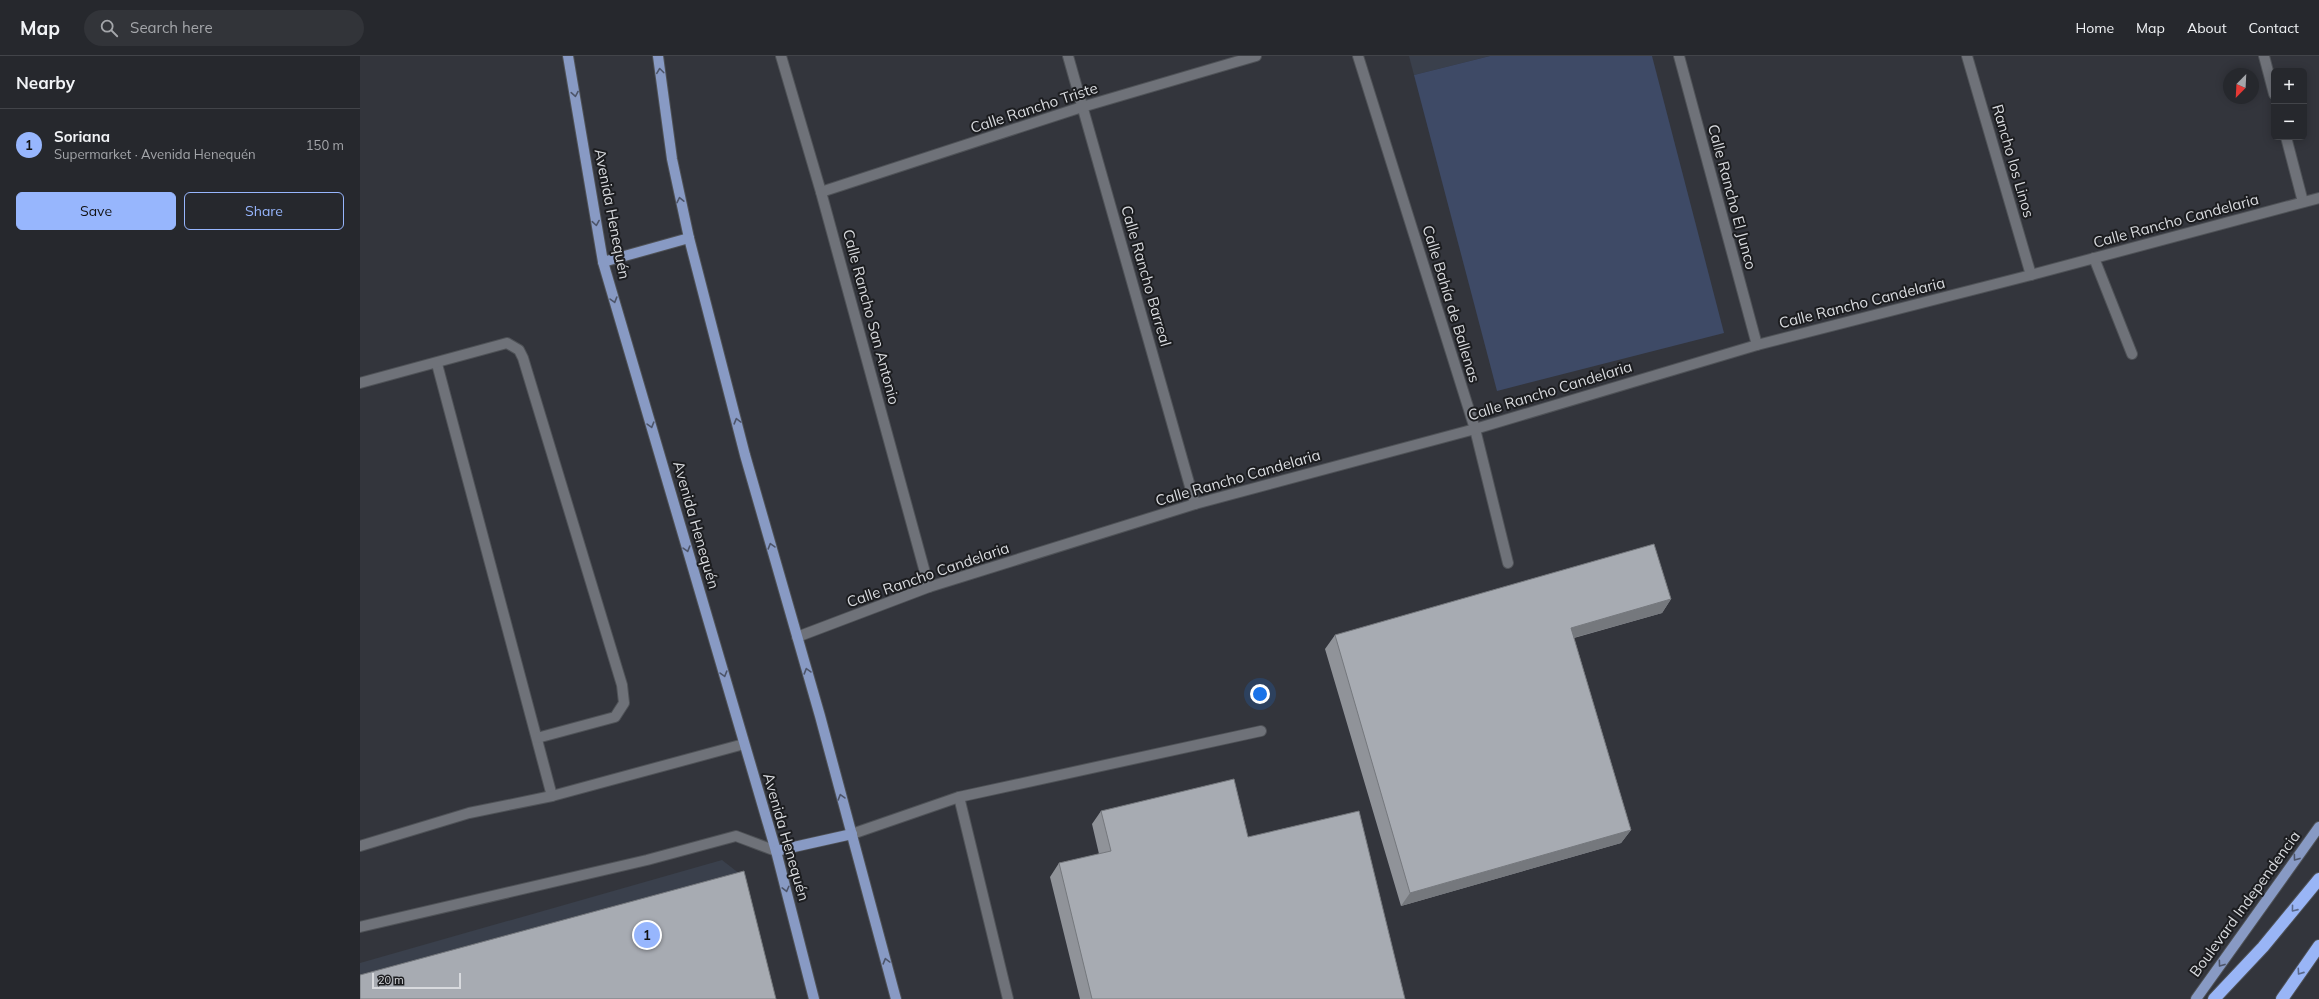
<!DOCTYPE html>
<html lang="en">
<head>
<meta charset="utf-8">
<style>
	body { margin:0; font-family:Mulish,sans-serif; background:#323439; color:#f1f3f6 }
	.controls { position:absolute; right:12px; top:12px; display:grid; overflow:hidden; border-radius:6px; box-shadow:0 2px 10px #0003 }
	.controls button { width:36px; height:36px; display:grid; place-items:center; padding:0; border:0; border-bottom:1px solid #424449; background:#26282d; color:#f1f3f6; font:20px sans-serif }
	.compass { position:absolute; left:1863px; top:12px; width:36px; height:36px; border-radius:50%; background:#26282d; box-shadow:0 2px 10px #0003; rotate:204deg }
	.scale { position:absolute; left:12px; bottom:10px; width:89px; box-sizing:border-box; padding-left:4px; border:2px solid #d8dade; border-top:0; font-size:11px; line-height:14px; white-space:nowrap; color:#d8dade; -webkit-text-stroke:3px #1c1d20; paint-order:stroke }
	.you { position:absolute; left:900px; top:638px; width:14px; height:14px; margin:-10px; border:3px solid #fff; border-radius:50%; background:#1a73e8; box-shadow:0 0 0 6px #1a73e833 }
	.badge { display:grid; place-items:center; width:26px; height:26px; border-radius:50%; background:#97b6fd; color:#111; font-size:13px; font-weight:700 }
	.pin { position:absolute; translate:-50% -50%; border:2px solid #fff; box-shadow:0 1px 4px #0006 }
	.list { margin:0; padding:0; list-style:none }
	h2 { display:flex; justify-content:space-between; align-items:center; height:52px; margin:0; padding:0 16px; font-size:17px }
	h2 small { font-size:13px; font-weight:400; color:#a4a6aa }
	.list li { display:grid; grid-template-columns:26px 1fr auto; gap:12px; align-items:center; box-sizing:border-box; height:72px; padding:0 16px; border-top:1px solid #424449 }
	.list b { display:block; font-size:15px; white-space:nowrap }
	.list p { margin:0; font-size:13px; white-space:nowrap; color:#a4a6aa }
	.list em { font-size:13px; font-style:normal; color:#a4a6aa }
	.actions { display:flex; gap:8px; padding:12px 16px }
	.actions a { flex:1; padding:9px 0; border:1px solid #97b6fd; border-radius:6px; text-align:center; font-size:14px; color:#97b6fd }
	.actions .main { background:#97b6fd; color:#111 }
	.icon { flex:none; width:22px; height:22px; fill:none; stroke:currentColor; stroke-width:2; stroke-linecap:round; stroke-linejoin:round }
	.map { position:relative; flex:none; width:1959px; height:943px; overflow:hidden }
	header { display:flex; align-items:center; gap:24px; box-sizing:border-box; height:56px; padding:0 20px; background:#26282d; border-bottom:1px solid #424449 }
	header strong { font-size:19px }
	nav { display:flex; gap:22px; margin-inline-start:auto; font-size:14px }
	.search { width:280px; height:36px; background:#323439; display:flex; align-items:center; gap:10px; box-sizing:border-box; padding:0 14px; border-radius:22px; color:#a4a6aa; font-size:15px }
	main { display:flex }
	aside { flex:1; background:#26282d }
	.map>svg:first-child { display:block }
	.built { fill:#3a404c }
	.green { fill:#3e4a66 }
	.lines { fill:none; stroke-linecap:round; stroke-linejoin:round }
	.minor-casing { stroke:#4f5257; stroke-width:12 }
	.major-casing { stroke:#4f5257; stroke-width:12 }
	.highway-casing { stroke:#4f5257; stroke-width:14 }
	.minor { stroke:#6f7279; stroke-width:10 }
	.major { stroke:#889ac4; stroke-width:10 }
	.highway { stroke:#99b5f6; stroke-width:12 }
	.wall { fill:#909399 }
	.shaded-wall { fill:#75787d }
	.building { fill:#a7abb2; stroke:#75787d }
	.oneway { stroke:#4d556a }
	.oneway2 { stroke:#5a698b }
	.labels { text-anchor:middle; stroke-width:4; stroke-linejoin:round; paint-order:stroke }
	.street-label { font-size:15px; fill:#d8dade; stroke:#1c1d20 }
</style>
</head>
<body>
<header>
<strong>Map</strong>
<div class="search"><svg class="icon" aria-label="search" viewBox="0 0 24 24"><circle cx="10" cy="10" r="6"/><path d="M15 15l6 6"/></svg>Search here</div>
<nav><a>Home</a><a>Map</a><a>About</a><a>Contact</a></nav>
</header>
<main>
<aside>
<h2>Nearby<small></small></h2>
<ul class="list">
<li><span class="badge">1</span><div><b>Soriana</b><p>Supermarket · Avenida Henequén</p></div><em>150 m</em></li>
</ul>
<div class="actions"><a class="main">Save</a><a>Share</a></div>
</aside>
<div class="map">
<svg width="1959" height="943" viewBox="0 0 1959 943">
	<rect width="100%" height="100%" fill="#33353c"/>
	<g class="built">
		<path d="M 1049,0 L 1130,0 L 1054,19 Z"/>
		<path d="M 362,804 L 380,818 L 412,943 L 0,943 L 0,907 Z"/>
	</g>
	<path class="green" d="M 1130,0 L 1292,0 L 1364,277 L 1137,335 L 1054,19 Z"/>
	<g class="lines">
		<defs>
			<g id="minor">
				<path d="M 421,0 L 461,136 L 569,531"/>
				<path d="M 708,0 L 835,448"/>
				<path d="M 998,0 L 1115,373 L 1148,507"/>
				<path d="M 1319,0 L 1397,289"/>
				<path d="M 1607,0 L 1671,219"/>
				<path d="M 1904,0 L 1914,38"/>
				<path d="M 1926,81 L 1943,146"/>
				<path d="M 461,136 L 722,51 L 896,0"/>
				<path d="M 1734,202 L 1772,298"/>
				<path d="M 77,308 L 192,740"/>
				<path d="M 0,327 L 147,287 L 159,294 L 163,302 L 262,629 L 264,647 L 255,661 L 177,682"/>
				<path d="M 437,581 L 569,531 L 835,448 L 1115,373 L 1397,289 L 1671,219 L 1959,142"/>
				<path d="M 599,741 L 648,943"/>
				<path d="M 492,778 L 599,741 L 901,675"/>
				<path d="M 0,790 L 109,757 L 192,740 L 384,688"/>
				<path d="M 0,871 L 287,804 L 376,780 L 416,795"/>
			</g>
			<g id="major">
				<path d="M 208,0 L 243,206 L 416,795 L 454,943"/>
				<path d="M 298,0 L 312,103 L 329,182 L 385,399 L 460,660 L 536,943"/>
				<path d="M 243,206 L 329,182"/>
				<path d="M 416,795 L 492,778"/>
				<path d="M 1836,943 L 1959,771"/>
			</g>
			<g id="highway">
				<path d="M 1854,943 L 1903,891 L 1959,823"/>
				<path d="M 1922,943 L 1959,890"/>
			</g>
		</defs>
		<use href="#minor" class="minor-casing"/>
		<use href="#major" class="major-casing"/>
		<use href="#highway" class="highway-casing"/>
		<use href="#minor" class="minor"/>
		<use href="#major" class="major"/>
		<use href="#highway" class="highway"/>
	</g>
	<g class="wall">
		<path d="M 1311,543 L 1302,557 L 1214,582 L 1271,774 L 1261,787 L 1041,850 L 965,593 L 975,579 Z"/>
		<path d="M 741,755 L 888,781 L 1045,943 L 720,943 L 690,821 L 699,807 L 739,798 L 732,768 Z"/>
	</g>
	<g class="shaded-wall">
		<path d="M 1311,543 L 1302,557 L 1202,585 L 1211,572 Z"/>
		<path d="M 1271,774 L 1261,787 L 1041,850 L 1050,837 Z"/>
	</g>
	<g class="building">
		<path d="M 1294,488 L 1311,543 L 1211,572 L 1271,774 L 1050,837 L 975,579 Z"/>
		<path d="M 874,723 L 888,781 L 999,755 L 1045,943 L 732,943 L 699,807 L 751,795 L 741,755 Z"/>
		<path d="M 384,815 L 416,943 L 0,943 L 0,919 Z"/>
	</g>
	<defs><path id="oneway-chevron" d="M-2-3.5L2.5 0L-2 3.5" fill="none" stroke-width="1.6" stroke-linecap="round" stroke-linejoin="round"/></defs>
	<g class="oneway">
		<use href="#oneway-chevron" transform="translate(300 15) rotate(-97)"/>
		<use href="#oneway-chevron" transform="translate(215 38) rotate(80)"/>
		<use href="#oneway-chevron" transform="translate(320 144) rotate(-102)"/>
		<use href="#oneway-chevron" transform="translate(236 167) rotate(81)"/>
		<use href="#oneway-chevron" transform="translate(254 244) rotate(74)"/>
		<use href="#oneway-chevron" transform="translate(377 365) rotate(-105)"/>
		<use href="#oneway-chevron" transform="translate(291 369) rotate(74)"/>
		<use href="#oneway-chevron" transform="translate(411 490) rotate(-106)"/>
		<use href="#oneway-chevron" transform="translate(327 493) rotate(74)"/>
		<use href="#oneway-chevron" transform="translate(447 615) rotate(-106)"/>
		<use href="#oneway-chevron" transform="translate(364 618) rotate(74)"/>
		<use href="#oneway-chevron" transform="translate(481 741) rotate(-106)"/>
		<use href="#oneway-chevron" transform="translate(1936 802) rotate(126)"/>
		<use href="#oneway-chevron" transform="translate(426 833) rotate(76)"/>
		<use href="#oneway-chevron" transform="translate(526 905) rotate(-105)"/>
		<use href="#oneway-chevron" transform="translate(1861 908) rotate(126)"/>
	</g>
	<g class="oneway2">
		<use href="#oneway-chevron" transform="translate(1934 853) rotate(129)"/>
		<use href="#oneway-chevron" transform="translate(1940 916) rotate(125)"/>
	</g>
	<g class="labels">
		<g class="street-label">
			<text transform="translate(674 52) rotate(-18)" y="5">Calle Rancho Triste</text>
			<text transform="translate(1653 105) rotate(74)" y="5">Rancho los Linos</text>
			<text transform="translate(1372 141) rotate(75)" y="5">Calle Rancho El Junco</text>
			<text transform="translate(252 158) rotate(79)" y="5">Avenida Henequén</text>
			<text transform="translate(1816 165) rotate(-15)" y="5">Calle Rancho Candelaria</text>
			<text transform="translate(786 220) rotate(74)" y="5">Calle Rancho Barreal</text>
			<text transform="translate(1502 247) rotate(-14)" y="5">Calle Rancho Candelaria</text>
			<text transform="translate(1091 248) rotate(73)" y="5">Calle Bahía de Ballenas</text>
			<text transform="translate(511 261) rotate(75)" y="5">Calle Rancho San Antonio</text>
			<text transform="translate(1190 335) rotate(-17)" y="5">Calle Rancho Candelaria</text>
			<text transform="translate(878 422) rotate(-16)" y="5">Calle Rancho Candelaria</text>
			<text transform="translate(336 469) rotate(74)" y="5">Avenida Henequén</text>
			<text transform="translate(568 519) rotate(-19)" y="5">Calle Rancho Candelaria</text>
			<text transform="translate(426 781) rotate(74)" y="5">Avenida Henequén</text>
			<text transform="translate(1885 848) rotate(-54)" y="5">Boulevard Independencia</text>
		</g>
	</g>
</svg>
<div class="controls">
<button>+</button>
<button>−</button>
</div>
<svg class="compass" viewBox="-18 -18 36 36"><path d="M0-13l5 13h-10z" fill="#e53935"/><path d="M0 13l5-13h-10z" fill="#a4a6aa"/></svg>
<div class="scale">20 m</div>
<div class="you"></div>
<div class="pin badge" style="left:287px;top:879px">1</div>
</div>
</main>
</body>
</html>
